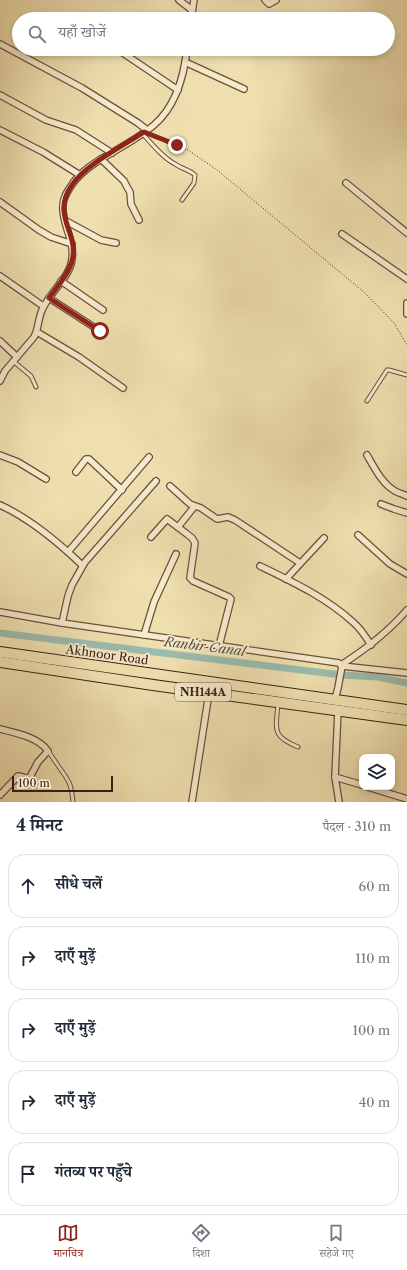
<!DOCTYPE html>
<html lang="hi">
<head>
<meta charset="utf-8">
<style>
	body { margin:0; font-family:"Libre Caslon Text","Noto Serif Devanagari",serif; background:#f2f2f3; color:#1f2937 }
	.controls { position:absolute; right:12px; bottom:12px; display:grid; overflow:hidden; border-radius:8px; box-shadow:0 2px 6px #0003 }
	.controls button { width:36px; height:36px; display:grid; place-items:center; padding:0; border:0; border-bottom:1px solid #e0e1e3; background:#fff; color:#1f2937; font:20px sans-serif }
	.scale { position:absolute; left:12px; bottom:10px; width:101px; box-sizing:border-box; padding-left:4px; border:2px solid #3d2015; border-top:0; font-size:11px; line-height:14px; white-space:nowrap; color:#3d2015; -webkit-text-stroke:3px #f5eacb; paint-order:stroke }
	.stop { position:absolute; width:12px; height:12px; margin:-9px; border:3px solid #8f2418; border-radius:50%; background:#fff }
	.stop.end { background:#8f2418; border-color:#fff; box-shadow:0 1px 4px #0008 }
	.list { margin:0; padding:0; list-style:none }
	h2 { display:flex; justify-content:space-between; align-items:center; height:52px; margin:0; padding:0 16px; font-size:17px }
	h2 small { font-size:13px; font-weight:400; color:#747a83 }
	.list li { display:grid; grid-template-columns:26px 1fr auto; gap:12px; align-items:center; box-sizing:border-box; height:64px; margin:0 8px 8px; padding:0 8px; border:1px solid #e0e1e3; border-radius:16px }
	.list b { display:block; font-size:15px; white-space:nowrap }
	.list em { font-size:13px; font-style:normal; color:#747a83 }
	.icon { flex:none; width:22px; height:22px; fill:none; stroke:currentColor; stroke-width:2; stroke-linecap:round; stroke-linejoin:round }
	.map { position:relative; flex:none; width:407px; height:802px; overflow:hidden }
	.search { position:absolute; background:#fff; box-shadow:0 2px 6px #0003; left:12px; right:12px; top:12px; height:44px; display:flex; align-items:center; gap:10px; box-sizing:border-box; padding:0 14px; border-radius:22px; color:#747a83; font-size:15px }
	.sheet { height:412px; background:#fff }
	nav { display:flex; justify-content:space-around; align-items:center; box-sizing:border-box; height:56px; border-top:1px solid #e0e1e3; background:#fff; font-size:11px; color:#747a83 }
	nav a { display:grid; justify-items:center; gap:2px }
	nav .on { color:#8f2418 }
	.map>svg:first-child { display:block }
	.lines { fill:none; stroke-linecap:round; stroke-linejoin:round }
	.canal { stroke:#9abcaf; stroke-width:7 }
	.lane-casing { stroke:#6a503c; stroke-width:5 }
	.street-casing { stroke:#6a503c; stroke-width:8 }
	.highway-casing { stroke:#3d2015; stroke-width:12 }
	.path { stroke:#3d2015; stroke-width:1; stroke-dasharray:1 2; stroke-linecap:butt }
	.lane { stroke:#f5eacb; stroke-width:3 }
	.street { stroke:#f5eacb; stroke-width:5.5 }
	.highway { stroke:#efdfaf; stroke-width:10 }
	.route { stroke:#8f2418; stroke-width:5 }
	.labels { text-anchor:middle; stroke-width:3.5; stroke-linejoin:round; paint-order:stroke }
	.shield { fill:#f5eacb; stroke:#745d4c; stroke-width:1 }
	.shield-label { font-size:11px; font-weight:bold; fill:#3d2015 }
	.street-label { font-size:12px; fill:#3d2015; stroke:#f5eacb }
	.water-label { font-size:13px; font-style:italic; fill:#594f43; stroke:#f5eacb }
</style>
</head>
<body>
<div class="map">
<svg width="407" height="802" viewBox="0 0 407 802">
	<rect width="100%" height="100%" fill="#efdfaf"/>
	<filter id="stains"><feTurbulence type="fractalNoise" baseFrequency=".005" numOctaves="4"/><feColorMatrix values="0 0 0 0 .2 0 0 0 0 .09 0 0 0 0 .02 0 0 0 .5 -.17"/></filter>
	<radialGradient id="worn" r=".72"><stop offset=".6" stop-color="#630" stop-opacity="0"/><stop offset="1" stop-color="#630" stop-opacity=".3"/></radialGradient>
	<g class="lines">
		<path class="canal" d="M 0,633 L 342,675 L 378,677 L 407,683"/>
		<defs>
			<g id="lane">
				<path d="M 142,133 C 152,144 162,157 175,164 C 182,169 190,170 195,175 L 194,183 L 182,200"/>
				<path d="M 13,361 L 31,376 L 36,387"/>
				<path d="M 367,401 L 387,370 L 389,370 L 407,375"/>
				<path d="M 278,704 C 276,729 271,736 298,747"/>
				<path d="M 48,751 C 52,756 54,760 57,764 C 68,781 71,780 73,802"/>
			</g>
			<g id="street">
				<path d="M 179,0 L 192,10"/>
				<path d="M 265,0 L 269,4 L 276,0"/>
				<path d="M 191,19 L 194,0"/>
				<path d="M 0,44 L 82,88 L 138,123 L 147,130"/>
				<path d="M 117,49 L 178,90"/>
				<path d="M 185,62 L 244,89"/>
				<path d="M 0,95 L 46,120 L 76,130 L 112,153"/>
				<path d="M 0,130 L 43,152 L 80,175"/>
				<path d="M 101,159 L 124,181 L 127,187 L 130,192 L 131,204 L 139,220"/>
				<path d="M 346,183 L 407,233"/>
				<path d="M 0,202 L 39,230 L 51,237 L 72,244"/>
				<path d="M 66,221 L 101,240 L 116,243"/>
				<path d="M 342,234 L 407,279"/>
				<path d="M 0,276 L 43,306"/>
				<path d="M 61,281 L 103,310"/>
				<path d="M 49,298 L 100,331"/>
				<path d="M 407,303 L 407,314"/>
				<path d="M 37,332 L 79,357 L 123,388"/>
				<path d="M 0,341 L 17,357"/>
				<path d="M 0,381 L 5,371 L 34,337 C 39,328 38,317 43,308 C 51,291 70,277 72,259 C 75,240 61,223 63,205 C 63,198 67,192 71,186 C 80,172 94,163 108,155 C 123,146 140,137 154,125 C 175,107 184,76 187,49"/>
				<path d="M 0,455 L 18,462 L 46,479"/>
				<path d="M 367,455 C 374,467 382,484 395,491 C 398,493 403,494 407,496"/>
				<path d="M 76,472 L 86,459 L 89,459 L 122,490"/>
				<path d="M 170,486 L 190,504 L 201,508 L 217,519 L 228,517 L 235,520 L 300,563"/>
				<path d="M 381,504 L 394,509 L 407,513"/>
				<path d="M 0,505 C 31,519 58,542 82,565"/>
				<path d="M 178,527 L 194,507"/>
				<path d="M 358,535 L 390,564 L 407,574"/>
				<path d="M 151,537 L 167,519 L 187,534 L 192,538 L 195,543 L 190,578 L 193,581 L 229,597 L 231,599 L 219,646"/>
				<path d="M 68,552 L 149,457"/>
				<path d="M 260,566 C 293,582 327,598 354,623 C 361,629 366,637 371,645"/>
				<path d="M 286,579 L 324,538"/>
				<path d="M 0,612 L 62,623 L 339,663 L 342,666 L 338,688 L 335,699"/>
				<path d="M 62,623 L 68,596 L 72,585 L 85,562 L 156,481"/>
				<path d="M 144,635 L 154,602 L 176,554"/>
				<path d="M 341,665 C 366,649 388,632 407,610"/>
				<path d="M 342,666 L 407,673"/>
				<path d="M 338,710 L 335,777 L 339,802"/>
				<path d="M 0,729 C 16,733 38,737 48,751 L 38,762 L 30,777 L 27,778 L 18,776 L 0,795"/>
				<path d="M 335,777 L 362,785"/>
				<path d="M 368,787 L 407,799"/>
				<path d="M 192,802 L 209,693"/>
			</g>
			<g id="highway">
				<path d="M 0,652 L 407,710"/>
				<path d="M 0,662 L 153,685 L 407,720"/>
			</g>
		</defs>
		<use href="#lane" class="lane-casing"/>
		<use href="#street" class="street-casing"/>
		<use href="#highway" class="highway-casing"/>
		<path class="path" d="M 151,135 L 188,150 L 217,170 L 365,293 L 394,323 L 407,345"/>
		<use href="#lane" class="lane"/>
		<use href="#street" class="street"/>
		<use href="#highway" class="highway"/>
	</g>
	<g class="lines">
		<path class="route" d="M 100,331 L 49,298 C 57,287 68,275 72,261 C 80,233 50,216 72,185 C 85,165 123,146 144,132 L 177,145"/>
	</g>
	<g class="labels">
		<rect class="shield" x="175" y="683" width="56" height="18" rx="3"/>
		<g class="shield-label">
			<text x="203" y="696">NH144A</text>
		</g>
		<g class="street-label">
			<text transform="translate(107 655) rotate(8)" y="4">Akhnoor Road</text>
		</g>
		<g class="water-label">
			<text transform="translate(205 646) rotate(7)" y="5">Ranbir Canal</text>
		</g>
	</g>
	<rect width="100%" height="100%" filter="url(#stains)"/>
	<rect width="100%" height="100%" fill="url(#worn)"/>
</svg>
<div class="controls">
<button><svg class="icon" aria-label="layers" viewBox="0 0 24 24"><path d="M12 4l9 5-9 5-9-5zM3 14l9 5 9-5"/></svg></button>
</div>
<div class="scale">100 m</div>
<div class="stop" style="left:100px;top:331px"></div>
<div class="stop end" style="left:177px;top:145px"></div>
<div class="search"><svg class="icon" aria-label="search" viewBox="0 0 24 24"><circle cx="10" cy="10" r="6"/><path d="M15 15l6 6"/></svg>यहाँ खोजें</div>
</div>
<section class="sheet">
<h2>4 मिनट<small>पैदल · 310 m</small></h2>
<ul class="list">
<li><svg class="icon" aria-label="ahead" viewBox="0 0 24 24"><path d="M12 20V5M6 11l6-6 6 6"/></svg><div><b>सीधे चलें</b></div><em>60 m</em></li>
<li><svg class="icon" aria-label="right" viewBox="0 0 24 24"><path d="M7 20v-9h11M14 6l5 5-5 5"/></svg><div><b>दाएँ मुड़ें</b></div><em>110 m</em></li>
<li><svg class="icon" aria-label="right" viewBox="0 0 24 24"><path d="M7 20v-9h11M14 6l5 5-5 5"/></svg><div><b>दाएँ मुड़ें</b></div><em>100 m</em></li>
<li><svg class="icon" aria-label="right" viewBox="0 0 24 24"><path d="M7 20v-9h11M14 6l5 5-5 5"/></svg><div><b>दाएँ मुड़ें</b></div><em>40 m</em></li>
<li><svg class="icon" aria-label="arrive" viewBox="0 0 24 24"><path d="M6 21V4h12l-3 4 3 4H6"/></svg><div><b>गंतव्य पर पहुँचे</b></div></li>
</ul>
</section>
<nav>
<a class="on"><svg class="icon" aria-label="map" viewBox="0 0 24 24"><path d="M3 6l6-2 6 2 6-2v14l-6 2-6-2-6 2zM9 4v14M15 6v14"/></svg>मानचित्र</a>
<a><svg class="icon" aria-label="directions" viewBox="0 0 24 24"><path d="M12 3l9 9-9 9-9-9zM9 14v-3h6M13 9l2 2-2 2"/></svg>दिशा</a>
<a><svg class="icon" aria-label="saved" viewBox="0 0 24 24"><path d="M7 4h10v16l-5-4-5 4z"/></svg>सहेजे गए</a>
</nav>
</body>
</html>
